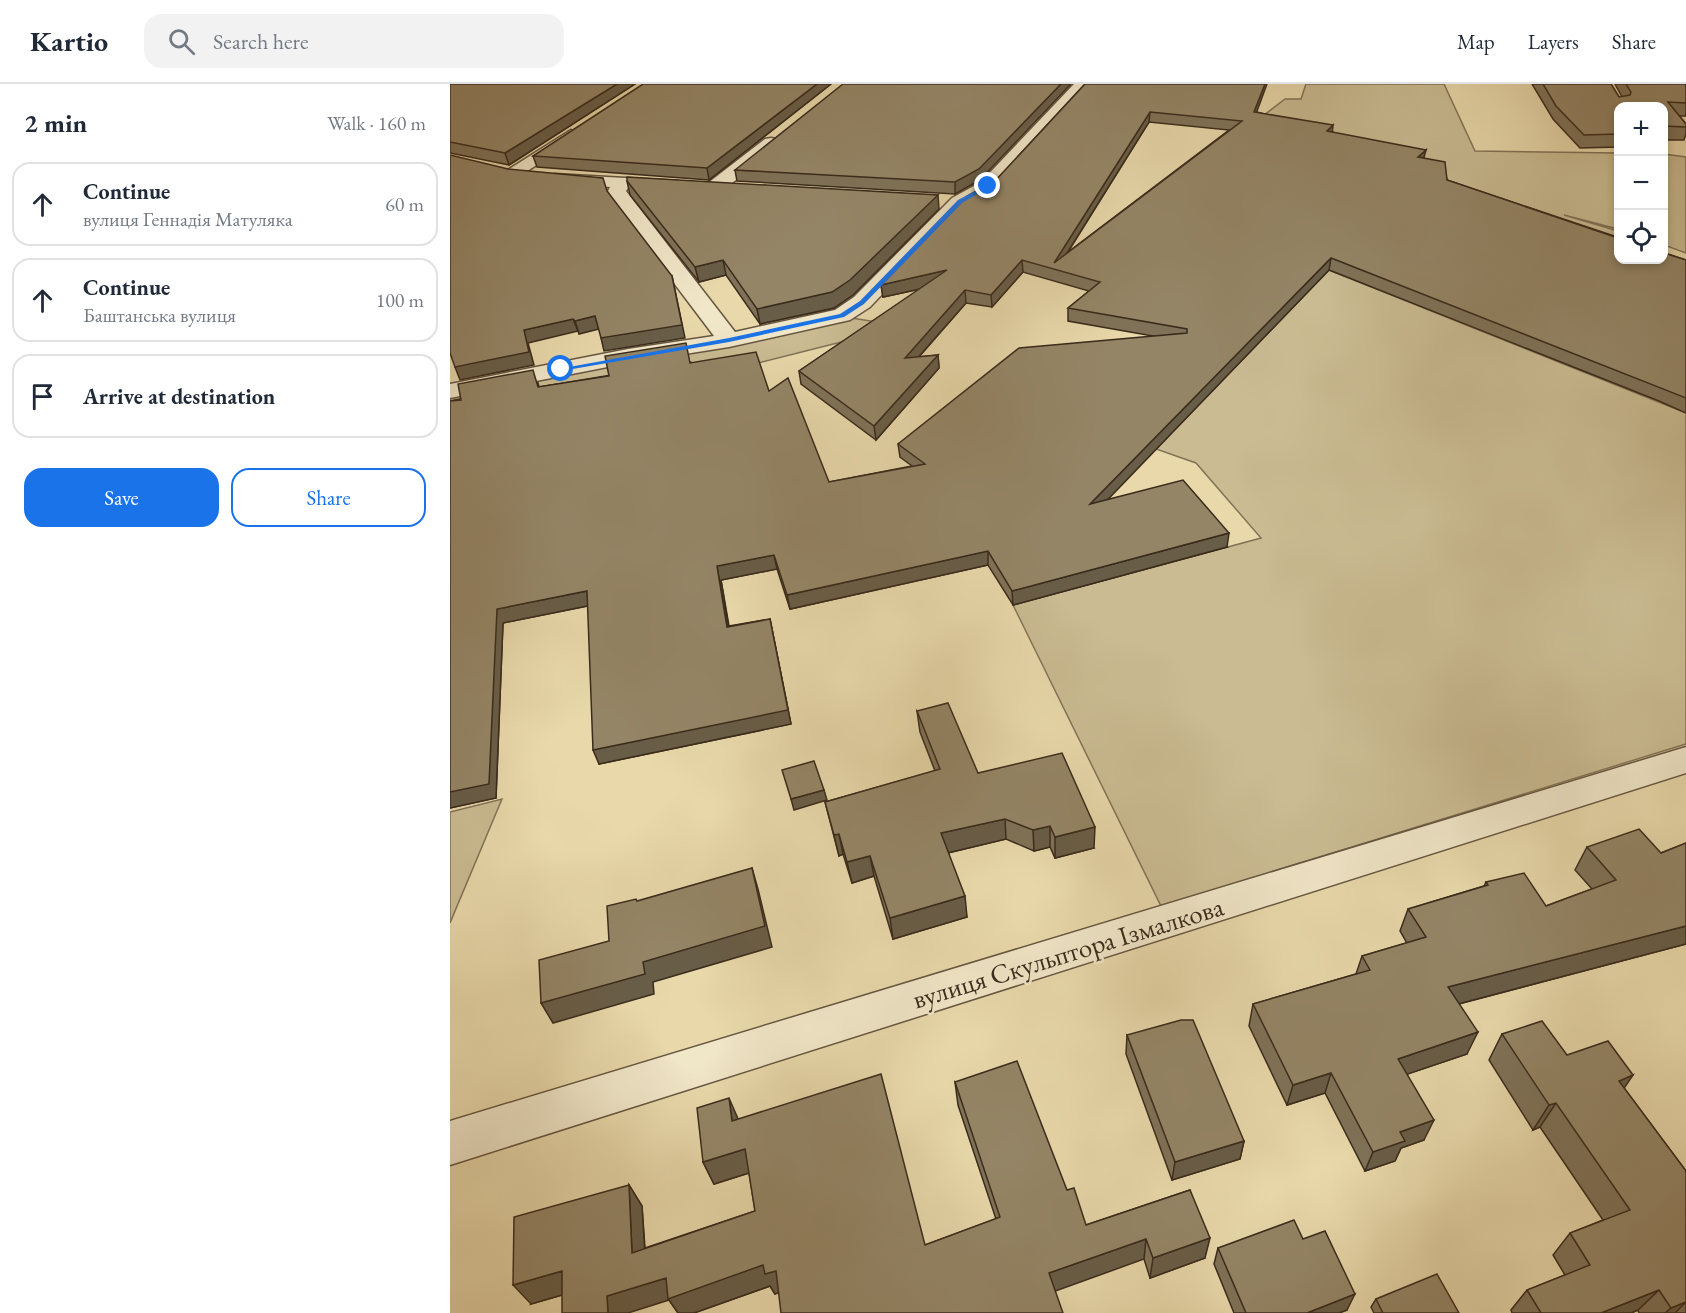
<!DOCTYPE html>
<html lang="en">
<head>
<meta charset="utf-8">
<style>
	body { margin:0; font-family:"EB Garamond",serif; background:#f2f2f3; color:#1f2937 }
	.controls { position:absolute; right:18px; top:18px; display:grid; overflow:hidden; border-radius:12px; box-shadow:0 3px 9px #0003 }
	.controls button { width:54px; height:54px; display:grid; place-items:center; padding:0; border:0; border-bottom:2px solid #e0e1e3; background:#fff; color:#1f2937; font:30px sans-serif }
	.stop { position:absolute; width:18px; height:18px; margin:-14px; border:4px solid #1a73e8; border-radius:50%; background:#fff }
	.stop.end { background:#1a73e8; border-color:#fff; box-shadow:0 2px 6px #0008 }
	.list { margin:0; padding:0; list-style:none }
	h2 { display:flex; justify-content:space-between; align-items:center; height:78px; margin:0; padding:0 24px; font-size:26px }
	h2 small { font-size:20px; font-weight:400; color:#747a83 }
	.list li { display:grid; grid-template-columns:39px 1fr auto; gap:18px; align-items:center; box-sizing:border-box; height:84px; margin:0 12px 12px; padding:0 12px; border:2px solid #e0e1e3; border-radius:18px }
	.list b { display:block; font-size:22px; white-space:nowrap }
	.list p { margin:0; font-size:20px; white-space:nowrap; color:#747a83 }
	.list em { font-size:20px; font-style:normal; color:#747a83 }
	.actions { display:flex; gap:12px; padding:18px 24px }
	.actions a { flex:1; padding:14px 0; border:2px solid #1a73e8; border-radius:18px; text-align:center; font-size:21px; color:#1a73e8 }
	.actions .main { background:#1a73e8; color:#fff }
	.icon { flex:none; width:33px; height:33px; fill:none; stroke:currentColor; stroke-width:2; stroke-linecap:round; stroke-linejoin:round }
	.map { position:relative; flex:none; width:1236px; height:1229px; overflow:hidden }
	header { display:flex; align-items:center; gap:36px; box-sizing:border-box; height:84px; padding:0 30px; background:#fff; border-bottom:2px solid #e0e1e3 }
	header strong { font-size:28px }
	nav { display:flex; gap:33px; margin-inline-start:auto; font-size:21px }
	.search { width:420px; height:54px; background:#f2f2f3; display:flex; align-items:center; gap:15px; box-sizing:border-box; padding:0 21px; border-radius:18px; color:#747a83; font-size:22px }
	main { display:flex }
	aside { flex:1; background:#fff }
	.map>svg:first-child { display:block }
	.green { fill:#cabb92; stroke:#827357; stroke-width:1.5 }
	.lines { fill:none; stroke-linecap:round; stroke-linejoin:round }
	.street-casing { stroke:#665640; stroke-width:3 }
	.street { fill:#f0e6c8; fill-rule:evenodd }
	.wall { fill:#7f7258; stroke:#3a2b1c; stroke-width:1.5; fill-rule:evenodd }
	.shaded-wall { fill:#685d47; stroke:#3a2b1c; stroke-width:1.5 }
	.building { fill:#948566; stroke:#3a2b1c; stroke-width:1.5; fill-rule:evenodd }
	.route { fill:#1a73e8 }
	.labels { text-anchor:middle; stroke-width:5; stroke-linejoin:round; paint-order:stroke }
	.near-street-label { font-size:27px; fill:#3a2b1c; stroke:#f0e6c8 }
</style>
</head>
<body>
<header>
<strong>Kartio</strong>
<div class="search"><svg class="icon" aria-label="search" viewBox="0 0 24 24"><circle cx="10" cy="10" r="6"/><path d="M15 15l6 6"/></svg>Search here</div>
<nav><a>Map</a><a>Layers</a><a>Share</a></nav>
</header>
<main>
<aside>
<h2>2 min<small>Walk · 160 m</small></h2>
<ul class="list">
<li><svg class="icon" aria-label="ahead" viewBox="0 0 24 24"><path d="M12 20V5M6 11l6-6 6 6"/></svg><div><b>Continue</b><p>вулиця Геннадія Матуляка</p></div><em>60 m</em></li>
<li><svg class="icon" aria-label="ahead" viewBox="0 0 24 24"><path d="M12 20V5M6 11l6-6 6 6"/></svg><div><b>Continue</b><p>Баштанська вулиця</p></div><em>100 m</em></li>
<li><svg class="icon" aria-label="arrive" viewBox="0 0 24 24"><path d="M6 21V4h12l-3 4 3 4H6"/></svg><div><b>Arrive at destination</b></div></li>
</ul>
<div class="actions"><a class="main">Save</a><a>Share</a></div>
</aside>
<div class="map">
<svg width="1236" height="1229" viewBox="0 0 1236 1229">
	<rect width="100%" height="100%" fill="#e8d8aa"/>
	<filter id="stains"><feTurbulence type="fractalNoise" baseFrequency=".00333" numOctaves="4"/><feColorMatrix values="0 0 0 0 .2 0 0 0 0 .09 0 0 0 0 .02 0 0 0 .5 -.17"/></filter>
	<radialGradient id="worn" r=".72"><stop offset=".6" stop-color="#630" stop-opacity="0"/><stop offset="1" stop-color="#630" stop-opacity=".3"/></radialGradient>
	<g class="green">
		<path d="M 856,0 L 994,0 L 1025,67 L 1168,69 L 1168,145 L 1114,131 L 1168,147 L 1168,164 L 999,106 L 997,94 L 974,77 L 805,38 L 835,15 L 851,15 Z"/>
		<path d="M 1214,70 L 1236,73 L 1236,169 L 1214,161 Z"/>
		<path d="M 879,186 L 1236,329 L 1236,660 L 711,822 L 563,521 L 811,454 L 746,379 L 706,365 Z"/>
		<path d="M 395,233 L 427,238 L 415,252 L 308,279 L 0,330 L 0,312 Z"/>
		<path d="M 52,715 L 0,839 L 0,728 Z"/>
	</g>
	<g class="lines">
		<defs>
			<g id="street">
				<path d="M 624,0 L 641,0 L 545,106 L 516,122 L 420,223 L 400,236 L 279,263 L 178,279 L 0,314 L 0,300 L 178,265 L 264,252 L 162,117 L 158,107 L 160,103 L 111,99 L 105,98 L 102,94 L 105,90 L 228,97 L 230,101 L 221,107 L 178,104 L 176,107 L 285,248 L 385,226 L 404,213 L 502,114 L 531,98 Z"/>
				<path d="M 121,46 L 130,51 L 127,55 L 68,93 L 62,94 L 53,89 Z"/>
				<path d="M 321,54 L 327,55 L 330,59 L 327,63 L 272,107 L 258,107 L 256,103 L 258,99 L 315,55 Z"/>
				<path d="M 1236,663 L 1236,689 L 0,1081 L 0,1037 Z"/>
			</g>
		</defs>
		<use href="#street" class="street-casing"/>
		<use href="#street" class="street"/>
	</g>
	<g class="wall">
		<path d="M 0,0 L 185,0 L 59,81 L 0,69 Z"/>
		<path d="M 381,0 L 259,96 L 87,83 L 83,72 Z"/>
		<path d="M 635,0 L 807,28 L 882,48 L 974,74 L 997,96 L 1236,176 L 1236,329 L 1209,317 L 879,186 L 657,415 L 777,463 L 563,521 L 538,481 L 340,525 L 327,485 L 271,496 L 279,542 L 320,535 L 341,640 L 149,680 L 138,522 L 53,539 L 46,714 L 0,724 L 0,317 L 88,299 L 89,303 L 240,278 L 319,307 L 379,398 L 462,382 L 450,373 L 448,360 L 703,252 L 618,237 L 618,224 L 639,207 L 573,188 L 542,223 L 516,219 L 469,273 L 488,271 L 489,284 L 426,356 L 351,300 L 349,287 L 470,205 L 433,213 L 431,201 L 546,96 ZM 699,38 L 779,46 L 618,168 Z"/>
		<path d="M 1082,0 L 1161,0 L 1169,13 L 1172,13 L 1165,0 L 1236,0 L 1236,32 L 1229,32 L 1236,40 L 1236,50 L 1234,56 L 1214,56 L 1214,22 L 1168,22 L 1168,63 L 1130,64 L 1103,35 Z"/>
		<path d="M 285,86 L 530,96 L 505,110 L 287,97 Z"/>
		<path d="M 177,97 L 489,125 L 403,211 L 384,224 L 310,240 L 276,191 L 249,198 L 180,111 Z"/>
		<path d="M 467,627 L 528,689 L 644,764 L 605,774 L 600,763 L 584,767 L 556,755 L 498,769 L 517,833 L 443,855 L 424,792 L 402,799 L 393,770 L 389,772 L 375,718 L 485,687 L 470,648 Z"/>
		<path d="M 1236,759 L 1236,860 L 1009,920 L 1017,970 L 957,990 L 974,1056 L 951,1064 L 945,1077 L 915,1087 L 875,1009 L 837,1021 L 799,942 L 803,920 L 906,890 L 912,872 L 957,859 L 950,847 L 958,825 L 1034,802 L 1036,798 L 1096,822 L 1142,805 L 1125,786 L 1137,763 L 1211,769 Z"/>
		<path d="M 1052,950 L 1117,971 L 1174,1004 L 1236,1087 L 1236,1229 L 1189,1229 L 1188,1226 L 1181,1229 L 1062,1229 L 1061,1226 L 1077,1206 L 1115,1191 L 1103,1171 L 1120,1149 L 1153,1136 L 1090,1043 L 1083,1046 L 1039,976 Z"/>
		<path d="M 677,951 L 794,1057 L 790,1075 L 722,1096 L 676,970 Z"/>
		<path d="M 505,998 L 617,1106 L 636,1141 L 740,1106 L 755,1174 L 700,1194 L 694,1175 L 328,1208 L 325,1210 L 320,1202 L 244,1229 L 228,1229 L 219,1216 L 112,1211 L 81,1220 L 179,1101 L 192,1122 L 195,1164 L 305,1127 L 299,1089 L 264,1100 L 253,1078 L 288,1035 L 475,1161 L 546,1135 L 508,1021 Z"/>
		<path d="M 853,1155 L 897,1226 L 889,1229 L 784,1229 L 764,1180 L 768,1164 Z"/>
		<path d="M 926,1215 L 1009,1229 L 924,1229 L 921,1223 Z"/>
	</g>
	<g class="shaded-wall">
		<path d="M 167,0 L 185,0 L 59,81 L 55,69 Z"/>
		<path d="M 367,0 L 381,0 L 259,96 L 257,84 Z"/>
		<path d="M 611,0 L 621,0 L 530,96 L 505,110 L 505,98 Z"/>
		<path d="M 815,0 L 817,0 L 803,38 L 804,28 Z"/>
		<path d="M 700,28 L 699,38 L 607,185 L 604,179 Z"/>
		<path d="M 883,41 L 882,52 L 877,47 Z"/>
		<path d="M 976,66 L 973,77 L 968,73 Z"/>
		<path d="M 488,111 L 489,125 L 403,211 L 384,224 L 310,240 L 307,225 Z"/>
		<path d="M 881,174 L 879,186 L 640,434 L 640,420 Z"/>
		<path d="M 273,176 L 276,191 L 249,198 L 245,183 Z"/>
		<path d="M 572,176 L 573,188 L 542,223 L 541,211 Z"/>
		<path d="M 497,186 L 498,199 L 433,213 L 431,201 Z"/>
		<path d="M 222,192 L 235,254 L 154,267 L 151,254 Z"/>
		<path d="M 515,206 L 516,219 L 456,287 L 455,274 Z"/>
		<path d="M 145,232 L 149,245 L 129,250 L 125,237 Z"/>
		<path d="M 123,235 L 128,247 L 78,259 L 84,281 L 10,296 L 5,283 L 74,246 Z"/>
		<path d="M 488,271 L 489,284 L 426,356 L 424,342 Z"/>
		<path d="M 779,449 L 777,463 L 563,521 L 562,507 Z"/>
		<path d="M 538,467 L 538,481 L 340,525 L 337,511 Z"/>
		<path d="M 324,471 L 327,485 L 271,496 L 281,557 L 277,543 L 267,482 Z"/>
		<path d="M 137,507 L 142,521 L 53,539 L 46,714 L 0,724 L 0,708 L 47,525 Z"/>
		<path d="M 320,535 L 341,640 L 149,680 L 143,666 Z"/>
		<path d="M 374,706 L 377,716 L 344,726 L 341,715 Z"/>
		<path d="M 555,735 L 556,755 L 493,770 L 491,749 Z"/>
		<path d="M 600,742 L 600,763 L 584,767 L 583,746 Z"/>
		<path d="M 645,743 L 644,764 L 605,774 L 605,753 Z"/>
		<path d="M 389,750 L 393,770 L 389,772 L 384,751 Z"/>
		<path d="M 420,772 L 424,792 L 402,799 L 397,778 Z"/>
		<path d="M 302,784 L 308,805 L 322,863 L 203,898 L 204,910 L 103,939 L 91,919 L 193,878 Z"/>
		<path d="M 515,812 L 517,833 L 443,855 L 440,834 Z"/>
		<path d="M 1236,842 L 1236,860 L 989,925 L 998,903 Z"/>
		<path d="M 1028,948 L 1017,970 L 940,996 L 948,975 Z"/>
		<path d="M 881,989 L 875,1009 L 837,1021 L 843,1001 Z"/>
		<path d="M 1183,991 L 1166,1016 L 1169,997 Z"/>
		<path d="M 279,1014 L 289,1037 L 282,1037 Z"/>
		<path d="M 1106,1019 L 1090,1043 L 1083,1046 L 1099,1021 Z"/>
		<path d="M 984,1036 L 974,1056 L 951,1064 L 945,1077 L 915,1087 L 923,1068 L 950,1048 Z"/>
		<path d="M 794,1057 L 790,1075 L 722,1096 L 725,1078 Z"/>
		<path d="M 295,1065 L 305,1087 L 264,1100 L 253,1078 Z"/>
		<path d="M 179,1101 L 192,1122 L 196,1188 L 182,1169 Z"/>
		<path d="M 760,1154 L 755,1174 L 700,1194 L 703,1174 Z"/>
		<path d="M 696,1155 L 694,1175 L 600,1209 L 599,1189 Z"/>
		<path d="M 313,1181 L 326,1187 L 336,1206 L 325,1210 L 320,1202 L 244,1229 L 228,1229 L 219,1216 L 178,1229 L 158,1229 L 157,1212 L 216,1194 Z"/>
		<path d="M 112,1187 L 129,1206 L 81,1220 L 63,1201 Z"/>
		<path d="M 1209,1206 L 1188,1226 L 1181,1229 L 1151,1229 Z"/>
		<path d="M 905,1210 L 897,1226 L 889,1229 L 857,1229 Z"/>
		<path d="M 1236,1218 L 1225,1229 L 1215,1229 L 1221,1224 Z"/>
	</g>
	<g class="building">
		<path d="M 0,0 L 167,0 L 55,69 L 0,58 Z"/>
		<path d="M 193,0 L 367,0 L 257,84 L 83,72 Z"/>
		<path d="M 393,0 L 611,0 L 529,85 L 505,98 L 285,86 Z"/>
		<path d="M 635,0 L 815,0 L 804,28 L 883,41 L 877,47 L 976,66 L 968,73 L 995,78 L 997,96 L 1168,154 L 1168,176 L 1214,176 L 1214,169 L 1236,176 L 1236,314 L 881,174 L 640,420 L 733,396 L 779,449 L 562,507 L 538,467 L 337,511 L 324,471 L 267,482 L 277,543 L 320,535 L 338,626 L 143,666 L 137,507 L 47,525 L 39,700 L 0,708 L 0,317 L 11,316 L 8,300 L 83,286 L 88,303 L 159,292 L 155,272 L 236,259 L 240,279 L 306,268 L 319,307 L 338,294 L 379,398 L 475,380 L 448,360 L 569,264 L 737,249 L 737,245 L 618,224 L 650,198 L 572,176 L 541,211 L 515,206 L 455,274 L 488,271 L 424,342 L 349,287 L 497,186 L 431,201 L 517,112 L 546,96 ZM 700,28 L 792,37 L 604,179 Z"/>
		<path d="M 1093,0 L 1161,0 L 1169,13 L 1180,11 L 1181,8 L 1176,0 L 1236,0 L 1236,19 L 1218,18 L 1236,40 L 1236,43 L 1214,42 L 1214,22 L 1168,22 L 1168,50 L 1134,51 L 1106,22 Z"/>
		<path d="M 0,71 L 58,85 L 153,94 L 157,107 L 222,192 L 232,241 L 151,254 L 145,232 L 125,237 L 123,235 L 74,246 L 79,268 L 5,283 L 0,269 Z"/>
		<path d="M 177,93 L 488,111 L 400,196 L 382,208 L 307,225 L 273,176 L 245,183 L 177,97 Z"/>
		<path d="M 498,619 L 528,689 L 612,669 L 645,743 L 605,753 L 600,742 L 583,746 L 555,735 L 491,749 L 515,812 L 440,834 L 420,772 L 397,778 L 389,750 L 384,751 L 375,718 L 490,685 L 467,627 Z"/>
		<path d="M 364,677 L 374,706 L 341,715 L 332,686 Z"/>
		<path d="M 1189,745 L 1211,769 L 1236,759 L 1236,842 L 998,903 L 1028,948 L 948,975 L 984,1036 L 950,1048 L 955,1057 L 923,1068 L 881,989 L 843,1001 L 803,920 L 920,886 L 912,872 L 976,853 L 958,825 L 1038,801 L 1036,798 L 1074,789 L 1096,822 L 1166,796 L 1137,763 Z"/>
		<path d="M 302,784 L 315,842 L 193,878 L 195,890 L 91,919 L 89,876 L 159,857 L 157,822 L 186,815 L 187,817 Z"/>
		<path d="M 731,936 L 743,936 L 794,1057 L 725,1078 L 677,951 Z"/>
		<path d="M 1092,937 L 1117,971 L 1158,957 L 1183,991 L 1169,997 L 1236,1087 L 1236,1218 L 1221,1224 L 1209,1206 L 1151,1229 L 1091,1229 L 1077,1206 L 1140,1181 L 1120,1149 L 1180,1126 L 1106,1019 L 1099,1021 L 1052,950 Z"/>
		<path d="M 567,977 L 617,1106 L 624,1104 L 636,1141 L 740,1106 L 760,1154 L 703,1174 L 696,1155 L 599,1189 L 613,1229 L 331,1229 L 326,1187 L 315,1190 L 313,1181 L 218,1215 L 216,1194 L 157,1212 L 158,1229 L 112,1229 L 112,1187 L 63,1201 L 64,1133 L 179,1101 L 182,1169 L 305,1127 L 295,1065 L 253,1078 L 247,1024 L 279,1014 L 282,1037 L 431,990 L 475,1161 L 550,1133 L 505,998 Z"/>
		<path d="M 844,1136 L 853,1155 L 875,1147 L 905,1210 L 857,1229 L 796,1229 L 768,1164 Z"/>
		<path d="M 987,1190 L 1009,1229 L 933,1229 L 926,1215 Z"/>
	</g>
	<path class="route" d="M 537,101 L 541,102 L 512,119 L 414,220 L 394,233 L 279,258 L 111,287 L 108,285 L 279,254 L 390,230 L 410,217 L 508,116 Z"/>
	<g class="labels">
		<g class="near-street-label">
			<text transform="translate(618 869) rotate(-17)" y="9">вулиця Скульптора Ізмалкова</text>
		</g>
	</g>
	<rect width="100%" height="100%" filter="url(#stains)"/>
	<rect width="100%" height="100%" fill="url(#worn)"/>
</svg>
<div class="controls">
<button>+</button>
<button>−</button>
<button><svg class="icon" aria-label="locate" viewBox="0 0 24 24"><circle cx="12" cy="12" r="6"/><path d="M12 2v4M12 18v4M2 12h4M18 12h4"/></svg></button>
</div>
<div class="stop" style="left:111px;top:285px"></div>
<div class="stop end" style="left:538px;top:102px"></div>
</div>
</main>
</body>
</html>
